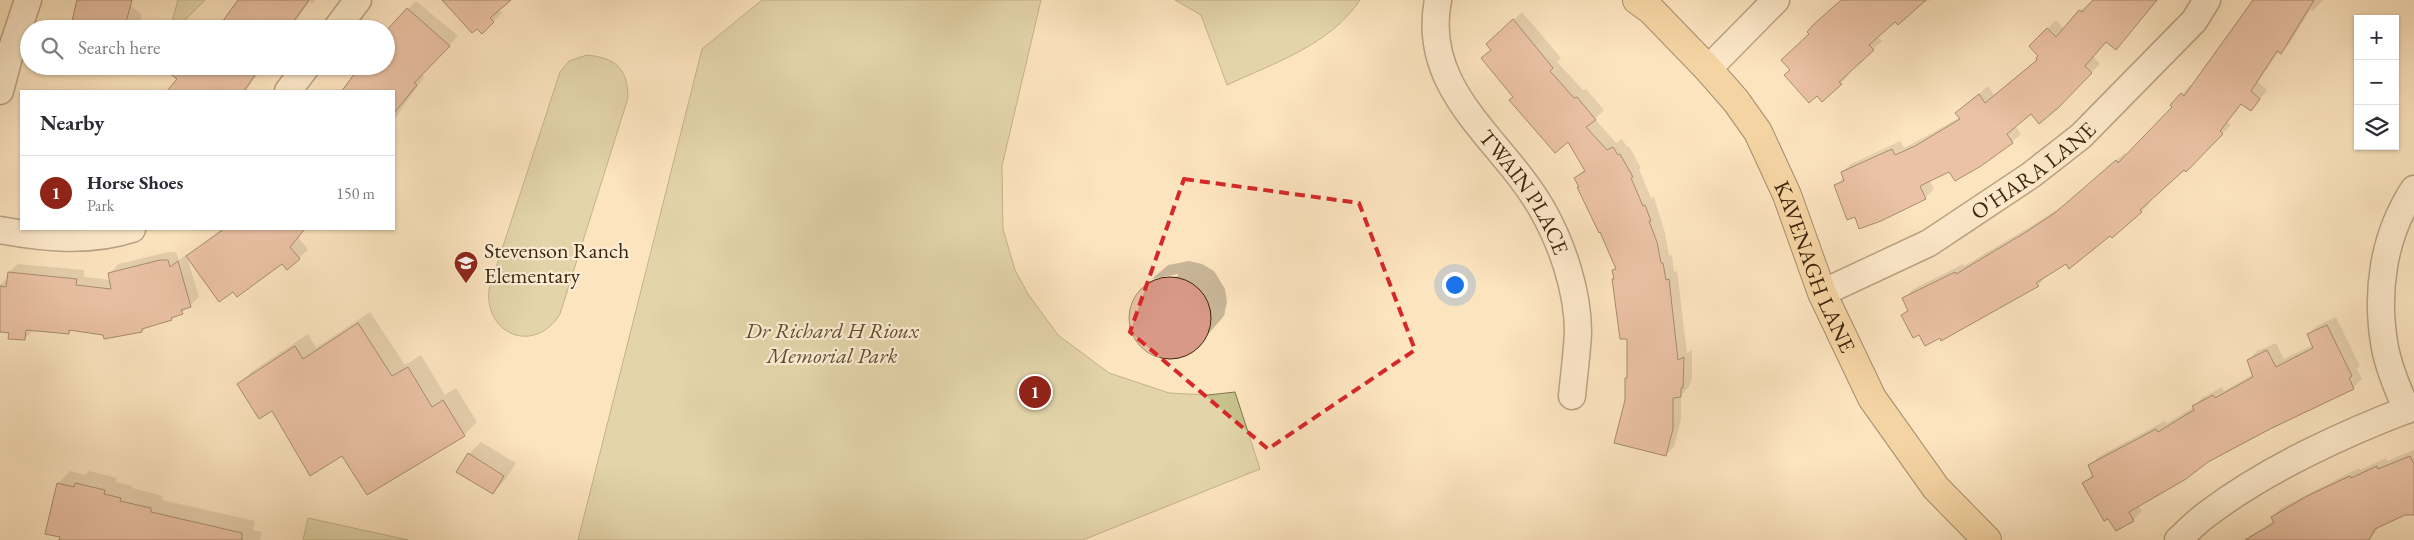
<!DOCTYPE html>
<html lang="en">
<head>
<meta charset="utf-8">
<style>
	body { margin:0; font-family:"EB Garamond",serif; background:#f7f7f7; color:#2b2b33 }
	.controls { position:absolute; right:15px; top:15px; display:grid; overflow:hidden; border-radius:0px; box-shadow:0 1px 4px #0004 }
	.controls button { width:45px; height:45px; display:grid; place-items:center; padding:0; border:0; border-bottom:1px solid #e1e1e2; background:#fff; color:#2b2b33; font:25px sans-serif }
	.you { position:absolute; left:1454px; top:284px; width:18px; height:18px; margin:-12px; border:4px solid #fff; border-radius:50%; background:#1a73e8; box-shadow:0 0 0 8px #1a73e833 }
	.badge { display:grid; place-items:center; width:32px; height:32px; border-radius:50%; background:#8f2418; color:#fff; font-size:16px; font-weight:700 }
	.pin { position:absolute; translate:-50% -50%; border:2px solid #fff; box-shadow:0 1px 5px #0006 }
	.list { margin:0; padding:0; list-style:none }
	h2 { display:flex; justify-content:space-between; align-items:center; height:65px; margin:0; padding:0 20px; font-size:21px }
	h2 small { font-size:16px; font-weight:400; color:#7c7c81 }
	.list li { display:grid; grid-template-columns:32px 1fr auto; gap:15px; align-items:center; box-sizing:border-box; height:75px; padding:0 20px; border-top:1px solid #e1e1e2 }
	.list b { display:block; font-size:19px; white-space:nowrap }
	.list p { margin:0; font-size:16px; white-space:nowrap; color:#7c7c81 }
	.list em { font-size:16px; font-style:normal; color:#7c7c81 }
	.icon { flex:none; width:28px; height:28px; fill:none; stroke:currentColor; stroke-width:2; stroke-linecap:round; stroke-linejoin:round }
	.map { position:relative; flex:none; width:2414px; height:540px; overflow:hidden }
	.search { position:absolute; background:#fff; box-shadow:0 1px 4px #0004; left:20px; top:20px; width:375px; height:55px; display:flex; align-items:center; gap:12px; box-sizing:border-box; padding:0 18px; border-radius:28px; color:#7c7c81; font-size:19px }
	.panel { position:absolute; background:#fff; box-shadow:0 1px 4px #0004; left:20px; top:90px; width:375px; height:140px; border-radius:0px }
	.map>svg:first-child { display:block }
	.green { fill:#c6c28e; stroke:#82744e }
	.shadow { fill:#0003 }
	.building { fill:#d89986; stroke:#3d260f }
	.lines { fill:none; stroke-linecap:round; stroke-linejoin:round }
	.minor-casing { stroke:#6d563b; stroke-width:29 }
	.major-casing { stroke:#3d260f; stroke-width:30 }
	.minor { stroke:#fdedd5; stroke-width:26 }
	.major { stroke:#eec280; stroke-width:28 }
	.marked { fill:none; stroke:#d62828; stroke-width:4; stroke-dasharray:10 6; stroke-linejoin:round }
	.labels { text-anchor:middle; stroke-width:4.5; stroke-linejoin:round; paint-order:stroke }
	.street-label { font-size:22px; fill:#3d260f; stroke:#fdedd5 }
	.poi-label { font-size:22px; fill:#3d260f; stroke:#fdedd5; text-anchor:start }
	.park-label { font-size:22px; font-style:italic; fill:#5f4d2f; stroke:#fdedd5 }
</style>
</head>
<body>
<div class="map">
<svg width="2414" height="540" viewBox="0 0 2414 540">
	<rect width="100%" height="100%" fill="#fce4bf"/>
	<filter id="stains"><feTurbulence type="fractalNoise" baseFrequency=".004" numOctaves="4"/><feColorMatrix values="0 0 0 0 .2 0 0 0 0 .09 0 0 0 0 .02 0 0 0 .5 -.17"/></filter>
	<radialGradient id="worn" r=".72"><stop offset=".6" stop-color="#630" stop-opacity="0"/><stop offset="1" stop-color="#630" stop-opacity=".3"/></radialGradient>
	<g class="green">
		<path d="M 178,0 L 205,0 L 176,29 L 170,29 Z"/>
		<path d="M 762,0 L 1041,0 L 1002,166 L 1003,229 L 1015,270 L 1028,294 L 1058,335 L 1109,373 L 1169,393 L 1208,395 L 1235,392 L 1260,469 L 1083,540 L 578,540 L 702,49 Z"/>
		<path d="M 1175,0 L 1360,0 C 1330,45 1274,63 1227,85 L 1201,15 Z"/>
		<path d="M 587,55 C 615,58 628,68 628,98 L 560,314 C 535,355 484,335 489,289 L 560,72 L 569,61 Z"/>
		<path d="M 308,518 L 408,540 L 303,540 Z"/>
	</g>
	<g class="shadow">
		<path d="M 78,0 L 123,0 L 142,15 L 137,29 L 71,29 Z"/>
		<path d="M 240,0 L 315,0 L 312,3 L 310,1 L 290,29 L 212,29 L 222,19 L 225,21 Z"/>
		<path d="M 443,0 L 511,0 L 499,10 L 502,13 L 482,32 Z"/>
		<path d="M 1842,0 L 1933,0 L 1922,2 L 1895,20 L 1877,36 L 1882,41 L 1847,73 L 1849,75 L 1841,83 L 1791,69 L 1810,33 Z"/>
		<path d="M 2093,0 L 2157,0 L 2124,40 L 2107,40 L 2093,56 L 2100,64 L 2058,107 L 2031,112 L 2015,126 L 2021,134 L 2012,142 L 1929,180 L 1934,189 L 1925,198 L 1855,216 L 1835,186 L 1844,177 L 1842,172 L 1851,164 L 1900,141 L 1904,148 L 1925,137 L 1960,117 L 1957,113 L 1988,86 L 1994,95 L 2038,59 L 2039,56 L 2030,46 L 2056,20 L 2064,29 L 2080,11 Z"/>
		<path d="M 2254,0 L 2323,0 L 2313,11 L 2311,9 L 2289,44 L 2281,52 L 2279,51 L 2258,82 L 2267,90 L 2259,101 L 2250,110 L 2242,103 L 2227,122 L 2231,125 L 2195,162 L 2148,201 L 2150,203 L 2141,212 L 2046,275 L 2038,286 L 1940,336 L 1920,333 L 1902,315 L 1908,309 L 1904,299 L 1912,290 L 1963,264 L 1964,266 L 2035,224 L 2066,204 L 2125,153 L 2127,155 L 2174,107 L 2172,105 L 2182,94 L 2190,85 L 2192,87 Z"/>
		<path d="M 416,1 L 458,36 L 422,73 L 424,77 L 394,120 L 394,91 L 341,91 L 360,66 L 386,66 L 408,9 Z"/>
		<path d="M 1522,12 L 1561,58 L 1557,62 L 1583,90 L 1586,89 L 1604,110 L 1595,119 L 1616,143 L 1622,139 L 1627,147 L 1629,146 L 1641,168 L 1639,169 L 1651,198 L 1654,197 L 1665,233 L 1669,256 L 1672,255 L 1674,272 L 1677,271 L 1687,353 L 1692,350 L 1692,378 L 1689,387 L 1681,395 L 1681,420 L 1674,446 L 1666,455 L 1626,400 L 1628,337 L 1613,280 L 1613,270 L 1616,267 L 1575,178 L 1585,169 L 1569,140 L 1515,97 L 1492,49 L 1496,36 Z"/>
		<path d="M 179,66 L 263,66 L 246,91 L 187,91 L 176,83 L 178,79 Z"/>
		<path d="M 222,229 L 305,229 L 298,237 L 308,250 L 299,258 L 283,262 L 233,290 L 187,257 L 199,297 L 182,313 L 147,326 L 142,331 L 72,330 L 69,333 L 33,331 L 24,339 L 10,332 L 0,331 L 0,285 L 8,278 L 9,272 L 18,264 L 84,270 L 84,277 L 111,280 L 110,273 L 118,264 L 169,252 L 176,252 L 179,260 L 187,254 L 187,256 Z"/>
		<path d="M 1189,261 L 1202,264 L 1214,271 L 1225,289 L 1227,302 L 1224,316 L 1195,349 L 1182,356 L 1169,357 L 1155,354 L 1143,347 L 1132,330 L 1130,316 L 1133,302 L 1150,281 L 1178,276 L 1178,274 L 1152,279 L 1168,265 Z"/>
		<path d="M 370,312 L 405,365 L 421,355 L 445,395 L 456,388 L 477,422 L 464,435 L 367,494 L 343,454 L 272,409 L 239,384 L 251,372 L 308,334 L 316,348 Z"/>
		<path d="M 2336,317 L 2360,366 L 2357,369 L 2362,379 L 2353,388 L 2270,428 L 2207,461 L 2138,505 L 2142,511 L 2133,520 L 2083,483 L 2093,474 L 2090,466 L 2098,457 L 2165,421 L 2166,424 L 2194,407 L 2202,398 L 2222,387 L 2224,391 L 2254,374 L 2249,360 L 2257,351 L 2276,343 L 2284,359 L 2313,345 L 2308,334 L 2317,326 Z"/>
		<path d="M 481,442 L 516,463 L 505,480 L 493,493 L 469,454 Z"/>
		<path d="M 2414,450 L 2414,514 L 2405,514 L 2380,525 L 2370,540 L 2244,540 L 2274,520 L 2272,517 L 2281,508 L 2359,468 L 2360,470 L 2386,458 L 2387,461 Z"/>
		<path d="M 70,471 L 85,475 L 89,471 L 117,478 L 116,482 L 133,486 L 132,488 L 163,496 L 162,500 L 255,521 L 253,530 L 262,532 L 260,540 L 61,540 L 58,484 Z"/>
	</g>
	<g class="building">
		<path d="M 77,0 L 132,0 L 124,29 L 70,29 Z"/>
		<path d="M 238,0 L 309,0 L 288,29 L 217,29 Z"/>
		<path d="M 442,0 L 511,0 L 490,18 L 494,22 L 482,34 L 477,29 L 472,33 Z"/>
		<path d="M 1841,0 L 1926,0 L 1898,25 L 1895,22 L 1869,45 L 1874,50 L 1839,82 L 1842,84 L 1822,102 L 1817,96 L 1809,103 L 1784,75 L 1790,70 L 1781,60 L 1809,34 L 1807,32 L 1813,25 Z"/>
		<path d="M 2093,0 L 2157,0 L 2116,50 L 2106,42 L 2085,66 L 2092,73 L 2058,108 L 2039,124 L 2031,114 L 2007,134 L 2013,143 L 1981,166 L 1955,181 L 1949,172 L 1920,186 L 1926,199 L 1881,221 L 1859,229 L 1855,217 L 1847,220 L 1834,185 L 1844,181 L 1841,172 L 1892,149 L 1895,155 L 1915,146 L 1960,119 L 1955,113 L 1979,94 L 1985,103 L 2037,60 L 2036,58 L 2038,56 L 2029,46 L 2047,28 L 2056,37 L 2079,10 L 2082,12 Z"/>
		<path d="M 2253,0 L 2314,0 L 2281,54 L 2277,51 L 2251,91 L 2260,99 L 2251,111 L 2241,104 L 2220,131 L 2223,134 L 2186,172 L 2184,170 L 2172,181 L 2140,210 L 2142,212 L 2112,238 L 2110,236 L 2069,269 L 2066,264 L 2036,283 L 2039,286 L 1941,341 L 1940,338 L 1925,346 L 1919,335 L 1913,338 L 1901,315 L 1908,311 L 1902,298 L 1955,272 L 1956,274 L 2026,232 L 2056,212 L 2116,160 L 2118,163 L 2172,107 L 2170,105 L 2181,93 L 2184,96 Z"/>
		<path d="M 407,8 L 450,46 L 414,83 L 417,85 L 394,113 L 394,91 L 342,91 L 360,66 L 386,66 L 386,31 Z"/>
		<path d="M 1513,19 L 1553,68 L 1550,71 L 1574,98 L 1577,97 L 1596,120 L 1586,127 L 1607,150 L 1613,147 L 1618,155 L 1620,154 L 1633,177 L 1631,178 L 1643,206 L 1645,205 L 1651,221 L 1649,221 L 1657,242 L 1661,263 L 1663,263 L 1666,280 L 1669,279 L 1678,360 L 1684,357 L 1683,388 L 1681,388 L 1681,397 L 1673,398 L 1673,429 L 1666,456 L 1614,443 L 1625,400 L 1625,378 L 1627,378 L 1627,339 L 1620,339 L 1612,279 L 1614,279 L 1612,270 L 1616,269 L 1600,232 L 1599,233 L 1577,187 L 1579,187 L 1574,178 L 1585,171 L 1568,142 L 1555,153 L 1509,100 L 1513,97 L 1481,58 L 1491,50 L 1486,44 Z"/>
		<path d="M 160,66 L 261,66 L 244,91 L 167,91 L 177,79 Z"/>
		<path d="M 224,229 L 305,229 L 290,247 L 300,259 L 287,270 L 282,264 L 237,297 L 233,292 L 219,302 L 186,256 Z"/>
		<path d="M 160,260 L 168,260 L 170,267 L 178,261 L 191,307 L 181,310 L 183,314 L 171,318 L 172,320 L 142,329 L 142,332 L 104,339 L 103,335 L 69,330 L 69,334 L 26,330 L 25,340 L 8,339 L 9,333 L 0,332 L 0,286 L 6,287 L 8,272 L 77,279 L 76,285 L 111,289 L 108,273 Z"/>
		<circle cx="1170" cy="318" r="41"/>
		<path d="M 358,323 L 392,376 L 408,367 L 432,407 L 443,400 L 465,436 L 367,495 L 342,456 L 310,476 L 272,411 L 259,419 L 237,384 L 295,346 L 303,359 Z"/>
		<path d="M 2327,325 L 2352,376 L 2349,378 L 2354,389 L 2270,429 L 2208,462 L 2186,479 L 2129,512 L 2134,521 L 2116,531 L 2108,519 L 2104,521 L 2082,483 L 2093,477 L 2088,465 L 2156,429 L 2158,432 L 2194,410 L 2192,406 L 2213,395 L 2215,398 L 2253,377 L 2247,360 L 2267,350 L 2276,367 L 2313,348 L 2307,334 Z"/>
		<path d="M 468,453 L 504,476 L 493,494 L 456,472 Z"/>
		<path d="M 2410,456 L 2414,464 L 2414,515 L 2405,515 L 2375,529 L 2369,540 L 2245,540 L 2274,523 L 2271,517 L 2309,495 L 2350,476 L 2351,478 L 2377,466 L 2378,469 Z"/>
		<path d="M 57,483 L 74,487 L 75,483 L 105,490 L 104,494 L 121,498 L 120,501 L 151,508 L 151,512 L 242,533 L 242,540 L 59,540 L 60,537 L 45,534 Z"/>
	</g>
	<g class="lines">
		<defs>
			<g id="minor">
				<path id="s1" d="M 1438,0 C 1420,91 1503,140 1542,209 C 1562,244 1578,291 1578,332 C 1577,353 1574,375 1572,396"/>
				<path d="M 336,29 L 358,0"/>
				<path d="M 1708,69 L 1776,0"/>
				<path d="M 0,91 L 9,57 L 28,0"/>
				<path d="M 288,91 L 307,66"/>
				<path d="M 0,230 C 43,238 89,243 132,229"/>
				<path id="s2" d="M 1822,293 L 1929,243 L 2031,175 L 2081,136 L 2194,21 L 2207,0"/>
				<path d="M 2407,410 C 2398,390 2389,369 2385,348 C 2375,293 2383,236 2414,189"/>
				<path d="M 2178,540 C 2188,531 2198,520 2210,512 C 2267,469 2347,432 2414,407"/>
			</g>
			<g id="major">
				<path id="s3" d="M 1637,0 L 1652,11 L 1708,69 L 1736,101 L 1758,132 L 1787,195 L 1822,293 L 1872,398 L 1936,488 L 1987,540"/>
			</g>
		</defs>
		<use href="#minor" class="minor-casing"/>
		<use href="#major" class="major-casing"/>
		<use href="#minor" class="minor"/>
		<use href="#major" class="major"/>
	</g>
	<path d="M0 0H2414V540H0ZM 1184,179 L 1359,203 L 1415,350 L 1268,449 L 1130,332 Z" fill="#fce4bf" fill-opacity=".55" fill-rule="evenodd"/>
	<path class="marked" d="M 1184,179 L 1359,203 L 1415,350 L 1268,449 L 1130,332 Z"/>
	<defs>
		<symbol id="school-pin" viewBox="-11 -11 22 30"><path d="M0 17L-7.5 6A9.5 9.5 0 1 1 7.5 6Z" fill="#8f2418" stroke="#fdedd5"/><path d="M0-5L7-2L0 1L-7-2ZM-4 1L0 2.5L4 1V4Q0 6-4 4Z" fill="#fff"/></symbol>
	</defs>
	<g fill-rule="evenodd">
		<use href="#school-pin" x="452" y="249" width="28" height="38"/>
	</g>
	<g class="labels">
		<g class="street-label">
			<text dy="8" stroke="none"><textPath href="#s2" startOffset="245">O'HARA LANE</textPath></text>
			<text dy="8" stroke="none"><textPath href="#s1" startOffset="218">TWAIN PLACE</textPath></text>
			<text dy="8" stroke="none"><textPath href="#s3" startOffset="326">KAVENAGH LANE</textPath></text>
		</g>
		<g class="poi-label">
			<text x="484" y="258">Stevenson Ranch<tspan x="484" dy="25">Elementary</tspan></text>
		</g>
		<g class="park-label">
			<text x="832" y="338">Dr Richard H Rioux<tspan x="832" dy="25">Memorial Park</tspan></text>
		</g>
	</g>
	<rect width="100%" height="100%" filter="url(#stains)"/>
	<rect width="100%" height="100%" fill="url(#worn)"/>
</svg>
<div class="controls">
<button>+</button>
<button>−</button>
<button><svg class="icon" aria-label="layers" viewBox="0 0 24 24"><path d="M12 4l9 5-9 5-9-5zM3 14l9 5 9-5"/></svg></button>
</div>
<div class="you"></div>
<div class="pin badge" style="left:1035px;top:392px">1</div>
<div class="search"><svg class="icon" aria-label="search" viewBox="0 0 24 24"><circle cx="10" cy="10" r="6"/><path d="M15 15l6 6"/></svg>Search here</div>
<section class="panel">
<h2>Nearby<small></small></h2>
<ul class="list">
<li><span class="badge">1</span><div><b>Horse Shoes</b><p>Park</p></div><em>150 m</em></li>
</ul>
</section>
</div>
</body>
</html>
